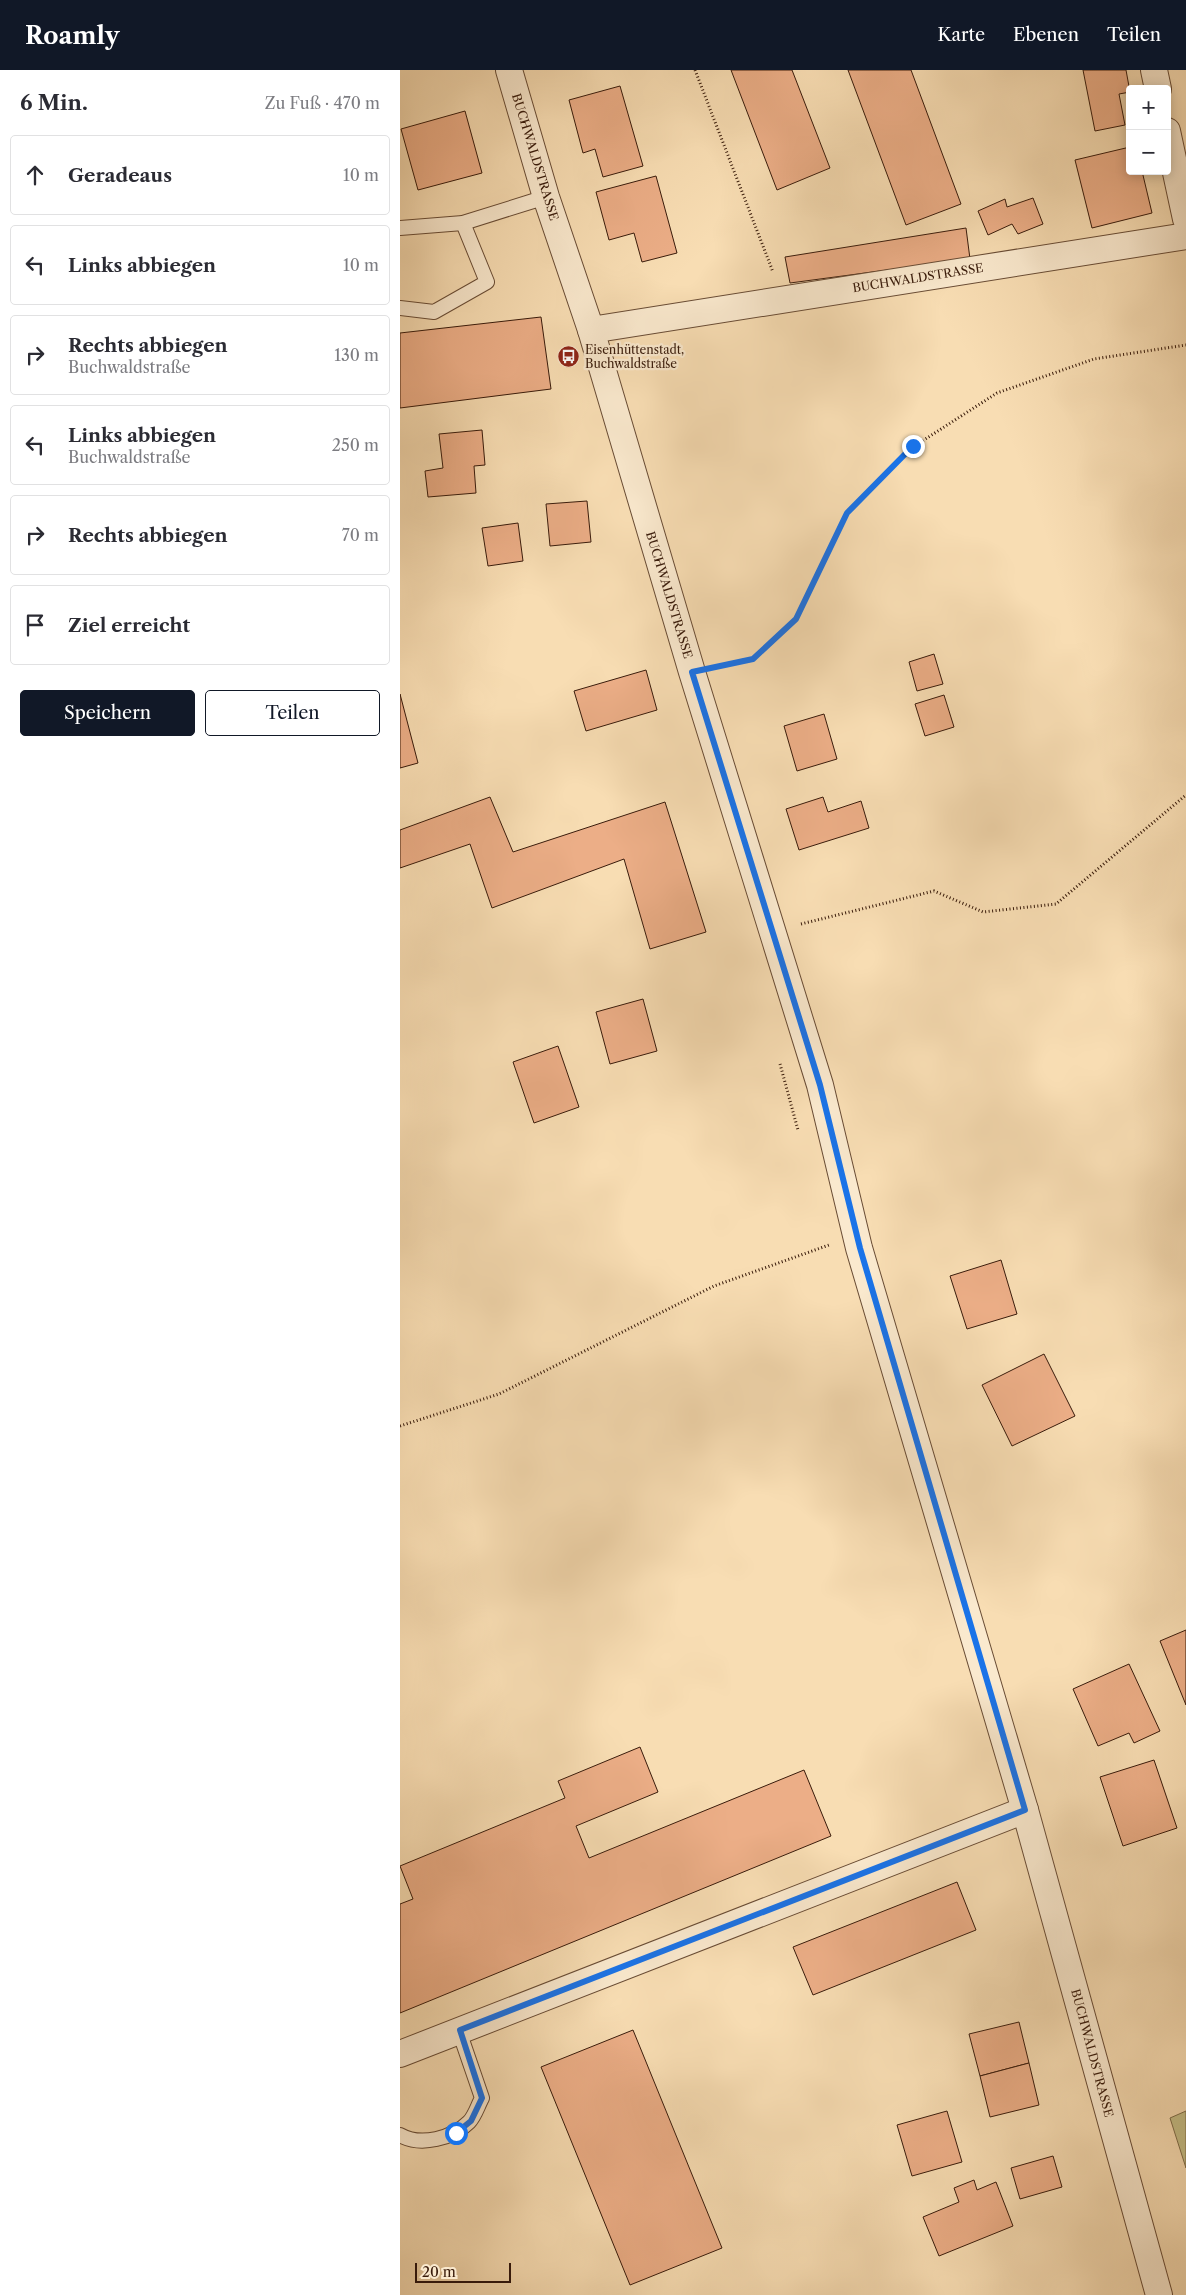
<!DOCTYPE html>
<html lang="de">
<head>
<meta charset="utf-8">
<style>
	body { margin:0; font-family:"Libre Caslon Text",serif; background:#f2f2f3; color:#2b2b33 }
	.controls { position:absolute; right:15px; top:15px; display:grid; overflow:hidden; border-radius:5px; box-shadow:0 2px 12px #0003 }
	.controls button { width:45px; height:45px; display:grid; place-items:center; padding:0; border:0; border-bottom:1px solid #e1e1e2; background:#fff; color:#2b2b33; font:25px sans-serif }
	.scale { position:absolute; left:15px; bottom:12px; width:96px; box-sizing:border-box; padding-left:5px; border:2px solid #391b0b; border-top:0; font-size:14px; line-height:18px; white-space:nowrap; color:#391b0b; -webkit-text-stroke:4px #fae9ce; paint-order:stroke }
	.stop { position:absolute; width:15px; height:15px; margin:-11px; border:4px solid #1a73e8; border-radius:50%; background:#fff }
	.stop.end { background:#1a73e8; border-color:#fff; box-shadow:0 1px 5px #0008 }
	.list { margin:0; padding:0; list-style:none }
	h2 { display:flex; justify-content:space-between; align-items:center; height:65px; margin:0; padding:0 20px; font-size:21px }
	h2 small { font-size:16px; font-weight:400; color:#7c7c81 }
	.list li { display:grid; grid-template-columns:32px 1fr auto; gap:15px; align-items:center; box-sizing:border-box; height:80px; margin:0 10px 10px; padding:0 10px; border:1px solid #e1e1e2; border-radius:5px }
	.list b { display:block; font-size:19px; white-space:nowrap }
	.list p { margin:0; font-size:16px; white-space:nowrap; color:#7c7c81 }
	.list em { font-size:16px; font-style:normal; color:#7c7c81 }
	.actions { display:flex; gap:10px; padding:15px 20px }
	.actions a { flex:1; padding:11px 0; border:1px solid #111827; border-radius:5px; text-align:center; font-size:18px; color:#111827 }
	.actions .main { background:#111827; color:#fff }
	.icon { flex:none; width:28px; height:28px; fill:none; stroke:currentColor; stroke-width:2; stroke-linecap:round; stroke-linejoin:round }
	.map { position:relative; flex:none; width:786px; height:2225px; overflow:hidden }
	header { display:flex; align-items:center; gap:30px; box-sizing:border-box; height:70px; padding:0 25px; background:#111827; color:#fff }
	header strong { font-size:24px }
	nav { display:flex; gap:28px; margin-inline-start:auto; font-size:18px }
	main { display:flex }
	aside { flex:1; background:#fff }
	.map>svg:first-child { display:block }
	.green { fill:#c5bf88; stroke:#7f6d4a }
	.building { fill:#ecae87; stroke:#391b0b }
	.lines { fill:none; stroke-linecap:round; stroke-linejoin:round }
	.lane-casing { stroke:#694c35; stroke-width:16 }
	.street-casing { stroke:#694c35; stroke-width:28 }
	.path { stroke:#391b0b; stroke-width:3; stroke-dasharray:1 2.5; stroke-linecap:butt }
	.lane { stroke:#fae9ce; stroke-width:14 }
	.street { stroke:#fae9ce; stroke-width:26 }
	.route { stroke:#1a73e8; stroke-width:6 }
	.labels { text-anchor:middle; stroke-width:4.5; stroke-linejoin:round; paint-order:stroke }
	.street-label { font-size:12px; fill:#391b0b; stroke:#fae9ce }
	.poi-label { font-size:12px; fill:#391b0b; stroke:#fae9ce; text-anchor:start }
</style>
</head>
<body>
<header>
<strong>Roamly</strong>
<nav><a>Karte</a><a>Ebenen</a><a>Teilen</a></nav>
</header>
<main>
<aside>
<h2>6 Min.<small>Zu Fuß · 470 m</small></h2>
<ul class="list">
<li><svg class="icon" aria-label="ahead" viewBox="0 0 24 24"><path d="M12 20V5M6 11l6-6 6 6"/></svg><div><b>Geradeaus</b></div><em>10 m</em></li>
<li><svg class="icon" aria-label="left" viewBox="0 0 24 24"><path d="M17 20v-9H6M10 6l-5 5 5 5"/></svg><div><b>Links abbiegen</b></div><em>10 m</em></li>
<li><svg class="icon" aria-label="right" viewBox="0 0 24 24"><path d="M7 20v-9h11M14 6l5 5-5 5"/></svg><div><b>Rechts abbiegen</b><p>Buchwaldstraße</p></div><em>130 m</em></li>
<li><svg class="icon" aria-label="left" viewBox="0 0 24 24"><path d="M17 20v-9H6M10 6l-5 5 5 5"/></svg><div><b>Links abbiegen</b><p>Buchwaldstraße</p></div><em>250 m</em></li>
<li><svg class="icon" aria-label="right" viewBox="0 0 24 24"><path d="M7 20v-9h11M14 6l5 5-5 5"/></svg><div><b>Rechts abbiegen</b></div><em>70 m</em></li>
<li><svg class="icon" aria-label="arrive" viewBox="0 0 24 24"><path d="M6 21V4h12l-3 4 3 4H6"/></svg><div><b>Ziel erreicht</b></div></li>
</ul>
<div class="actions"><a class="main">Speichern</a><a>Teilen</a></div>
</aside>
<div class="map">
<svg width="786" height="2225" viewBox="0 0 786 2225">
	<rect width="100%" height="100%" fill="#f8ddb3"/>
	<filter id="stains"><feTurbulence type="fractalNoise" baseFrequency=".004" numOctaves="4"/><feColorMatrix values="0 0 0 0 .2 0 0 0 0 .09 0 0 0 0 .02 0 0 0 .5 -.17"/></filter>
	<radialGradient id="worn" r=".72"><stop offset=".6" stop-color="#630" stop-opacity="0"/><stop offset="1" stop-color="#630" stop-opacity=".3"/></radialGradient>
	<path class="green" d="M 786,2041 L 786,2098 L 770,2048 Z"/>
	<g class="building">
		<path d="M 331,0 L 392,0 L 430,98 L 377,120 Z"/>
		<path d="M 448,0 L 511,0 L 561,134 L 506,155 Z"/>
		<path d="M 683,0 L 726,0 L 730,22 L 719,24 L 725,55 L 695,61 Z"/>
		<path d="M 220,16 L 243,96 L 203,107 L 195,79 L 183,83 L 169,30 Z"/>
		<path d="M 65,41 L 82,103 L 18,120 L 1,59 Z"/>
		<path d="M 730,77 L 730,101 L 742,101 L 752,143 L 692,158 L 675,90 Z"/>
		<path d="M 256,106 L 277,183 L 242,192 L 234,163 L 209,170 L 196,122 Z"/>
		<path d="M 633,128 L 643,154 L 618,164 L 612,154 L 588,165 L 578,141 L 605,129 L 607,137 Z"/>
		<path d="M 566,158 L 570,189 L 390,213 L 385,187 Z"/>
		<path d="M 141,247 L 151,319 L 0,338 L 0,263 Z"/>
		<path d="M 82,360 L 85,395 L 74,396 L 76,423 L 28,427 L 25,401 L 43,398 L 39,364 Z"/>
		<path d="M 187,431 L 191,472 L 150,476 L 146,434 Z"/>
		<path d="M 118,453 L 123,491 L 88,496 L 82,458 Z"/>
		<path d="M 534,584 L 543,614 L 517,621 L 509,592 Z"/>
		<path d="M 246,600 L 257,640 L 186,661 L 174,621 Z"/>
		<path d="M 0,624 L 18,693 L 0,698 Z"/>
		<path d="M 544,625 L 554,657 L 525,666 L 515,634 Z"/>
		<path d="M 424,644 L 437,689 L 397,701 L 384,656 Z"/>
		<path d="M 90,727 L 113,782 L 265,732 L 306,862 L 250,879 L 224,789 L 92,838 L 70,774 L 0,798 L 0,760 Z"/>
		<path d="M 423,727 L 428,742 L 461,731 L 469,758 L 399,780 L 386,739 Z"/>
		<path d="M 243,929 L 257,981 L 210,994 L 196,942 Z"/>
		<path d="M 158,976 L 179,1037 L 134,1053 L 113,992 Z"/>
		<path d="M 601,1190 L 617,1244 L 567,1259 L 550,1206 Z"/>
		<path d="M 644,1284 L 675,1346 L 612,1376 L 582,1315 Z"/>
		<path d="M 786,1560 L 786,1635 L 760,1571 Z"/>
		<path d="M 729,1594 L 760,1661 L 734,1673 L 729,1663 L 698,1676 L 673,1619 Z"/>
		<path d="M 240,1677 L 258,1722 L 176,1756 L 189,1788 L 404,1700 L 431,1766 L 0,1943 L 0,1834 L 13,1829 L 0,1796 L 165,1728 L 158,1711 Z"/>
		<path d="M 754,1690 L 777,1758 L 723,1776 L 700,1707 Z"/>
		<path d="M 557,1812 L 576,1860 L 413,1925 L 393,1877 Z"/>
		<path d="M 619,1952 L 629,1993 L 580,2006 L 569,1964 Z"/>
		<path d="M 233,1960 L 322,2178 L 230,2215 L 141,1997 Z"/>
		<path d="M 629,1993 L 639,2035 L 590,2047 L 580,2006 Z"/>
		<path d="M 547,2041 L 562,2092 L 512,2106 L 497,2055 Z"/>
		<path d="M 653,2086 L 662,2117 L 620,2129 L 611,2098 Z"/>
		<path d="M 574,2110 L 577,2120 L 596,2112 L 613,2156 L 539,2186 L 523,2147 L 559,2132 L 554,2118 Z"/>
	</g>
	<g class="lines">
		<defs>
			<g id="lane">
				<path d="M 0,158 L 63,153 L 146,127"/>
				<path d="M 0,238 L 34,242 L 87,212 L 63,153"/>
				<path d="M 0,2065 C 21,2077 53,2068 69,2052 C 75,2046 78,2035 82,2028 L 59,1961"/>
			</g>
			<g id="street">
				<path d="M 109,0 L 146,127 L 191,260 L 292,602 L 420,1015 L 459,1178 L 625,1740 L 759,2225"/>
				<path d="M 754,0 L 758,19"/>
				<path d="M 767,61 L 786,149"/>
				<path d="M 191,260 L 786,166"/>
				<path d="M 0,1984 L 625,1740"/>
			</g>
		</defs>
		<use href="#lane" class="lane-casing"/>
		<use href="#street" class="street-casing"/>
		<g class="path">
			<path d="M 295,0 L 373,202"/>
			<path d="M 320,596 L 353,589 L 396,549 L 447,443 L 513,377 L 597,323 L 694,289 L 786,275"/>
			<path d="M 401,854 L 534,821 L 583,842 L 656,834 L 786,725"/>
			<path d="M 380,994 L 398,1060"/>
			<path d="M 0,1356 L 99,1324 L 314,1216 L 429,1175"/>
		</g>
		<use href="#lane" class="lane"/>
		<use href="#street" class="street"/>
	</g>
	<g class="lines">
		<path class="route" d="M 56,2063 L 71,2051 L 82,2028 L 60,1960 L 625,1740 L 460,1178 L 420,1015 L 292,602 L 353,589 L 396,549 L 447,443 L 513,376"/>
	</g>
	<defs>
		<symbol id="bus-disc" viewBox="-11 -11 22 22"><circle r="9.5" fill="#8f2418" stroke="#fae9ce"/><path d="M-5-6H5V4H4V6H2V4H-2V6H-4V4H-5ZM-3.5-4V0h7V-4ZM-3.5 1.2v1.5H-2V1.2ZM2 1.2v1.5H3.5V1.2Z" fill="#fff"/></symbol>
	</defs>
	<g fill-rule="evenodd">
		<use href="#bus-disc" x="156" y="274" width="25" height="25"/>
	</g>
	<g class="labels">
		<g class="street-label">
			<text transform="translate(135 87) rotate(73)" y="4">BUCHWALDSTRASSE</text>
			<text transform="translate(518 208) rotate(-9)" y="4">BUCHWALDSTRASSE</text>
			<text transform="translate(269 525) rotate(73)" y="4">BUCHWALDSTRASSE</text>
			<text transform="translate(692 1983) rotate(75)" y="4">BUCHWALDSTRASSE</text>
		</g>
		<g class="poi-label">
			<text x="185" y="284">Eisenhüttenstadt,<tspan x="185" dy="14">Buchwaldstraße</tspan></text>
		</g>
	</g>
	<rect width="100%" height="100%" filter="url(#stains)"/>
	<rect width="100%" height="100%" fill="url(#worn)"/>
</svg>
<div class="controls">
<button>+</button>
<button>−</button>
</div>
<div class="scale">20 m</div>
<div class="stop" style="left:56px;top:2063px"></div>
<div class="stop end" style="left:513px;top:376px"></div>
</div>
</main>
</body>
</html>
